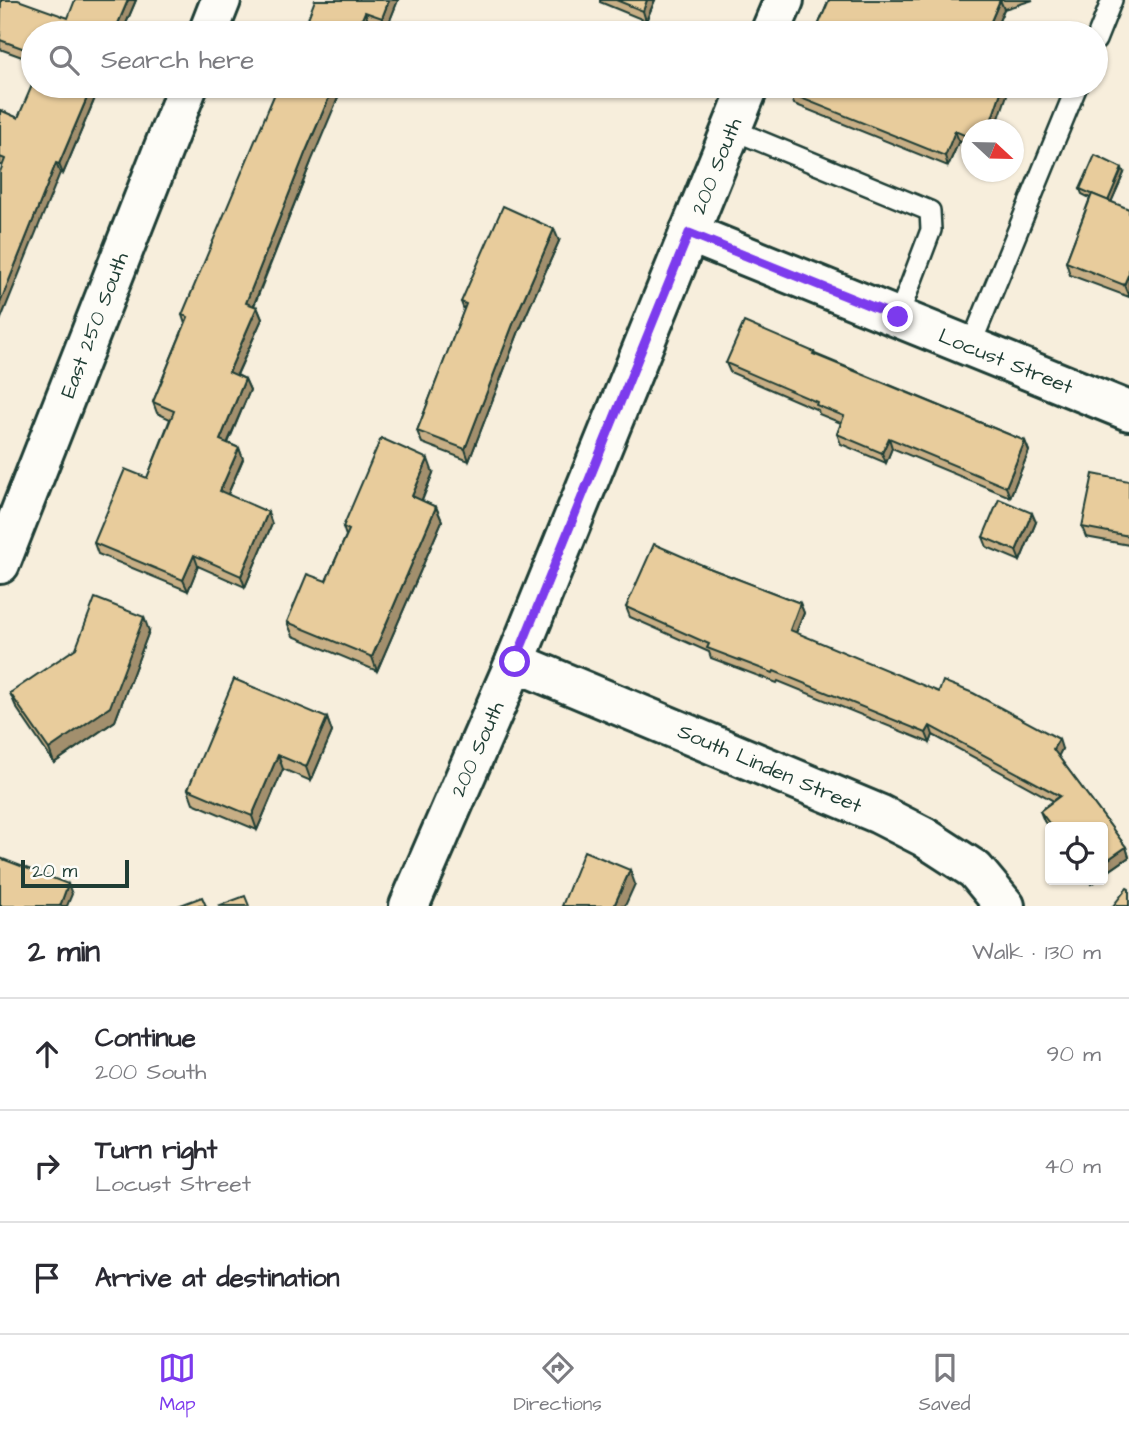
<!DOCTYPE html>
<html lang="en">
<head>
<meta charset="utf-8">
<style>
	body { margin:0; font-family:"Architects Daughter",sans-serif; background:#f7f7f7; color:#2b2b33 }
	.controls { position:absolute; right:21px; bottom:21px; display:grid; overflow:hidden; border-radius:7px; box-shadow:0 2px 5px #0004 }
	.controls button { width:63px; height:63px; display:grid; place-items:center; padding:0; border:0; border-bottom:2px solid #e1e1e2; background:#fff; color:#2b2b33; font:35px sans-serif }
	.compass { position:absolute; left:961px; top:119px; width:63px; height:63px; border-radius:50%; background:#fff; box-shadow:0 2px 5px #0004; rotate:112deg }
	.scale { position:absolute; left:21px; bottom:18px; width:108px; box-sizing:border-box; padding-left:7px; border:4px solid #1f3d34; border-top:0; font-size:19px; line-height:24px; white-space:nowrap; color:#1f3d34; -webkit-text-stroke:5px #fdfcf7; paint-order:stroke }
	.stop { position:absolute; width:21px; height:21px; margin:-16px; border:5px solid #7c3aed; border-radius:50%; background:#fff }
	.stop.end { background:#7c3aed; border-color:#fff; box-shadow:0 2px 7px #0008 }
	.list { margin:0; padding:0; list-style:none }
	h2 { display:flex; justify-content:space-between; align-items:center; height:91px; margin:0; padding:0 28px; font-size:30px }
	h2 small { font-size:23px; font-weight:400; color:#7c7c81 }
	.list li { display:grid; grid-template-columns:46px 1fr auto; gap:21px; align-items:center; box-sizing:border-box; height:112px; padding:0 28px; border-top:2px solid #e1e1e2 }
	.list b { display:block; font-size:26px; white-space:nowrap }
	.list p { margin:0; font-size:23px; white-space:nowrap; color:#7c7c81 }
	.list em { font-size:23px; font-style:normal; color:#7c7c81 }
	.icon { flex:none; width:38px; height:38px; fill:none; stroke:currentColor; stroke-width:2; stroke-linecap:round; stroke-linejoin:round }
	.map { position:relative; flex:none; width:1129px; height:906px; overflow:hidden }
	.search { position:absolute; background:#fff; box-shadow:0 2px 5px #0004; left:21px; right:21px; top:21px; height:77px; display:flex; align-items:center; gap:18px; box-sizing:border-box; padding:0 24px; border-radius:38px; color:#7c7c81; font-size:26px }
	.sheet { height:427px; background:#fff }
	nav { display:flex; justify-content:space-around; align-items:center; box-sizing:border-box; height:98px; border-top:2px solid #e1e1e2; background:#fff; font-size:19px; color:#7c7c81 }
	nav a { display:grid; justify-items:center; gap:4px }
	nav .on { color:#7c3aed }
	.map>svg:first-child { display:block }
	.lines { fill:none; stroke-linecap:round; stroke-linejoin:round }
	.service-casing { stroke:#1f3d34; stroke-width:24 }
	.minor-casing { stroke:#1f3d34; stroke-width:44 }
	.tertiary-casing { stroke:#1f3d34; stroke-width:44 }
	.service { stroke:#fdfcf7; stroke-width:19 }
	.minor { stroke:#fdfcf7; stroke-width:38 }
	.tertiary { stroke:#fdfcf7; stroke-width:38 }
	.wall { fill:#c8af86; stroke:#1f3d34; stroke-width:2 }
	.shaded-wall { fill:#a28f6d; stroke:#1f3d34; stroke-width:2 }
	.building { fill:#e8cc9c; stroke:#1f3d34; stroke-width:2 }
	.route { stroke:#7c3aed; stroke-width:9 }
	.labels { text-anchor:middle; stroke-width:7; stroke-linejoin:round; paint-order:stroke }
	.street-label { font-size:21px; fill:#1f3d34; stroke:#fdfcf7 }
</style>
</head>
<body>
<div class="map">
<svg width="1129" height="906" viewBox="0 0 1129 906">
	<rect width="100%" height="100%" fill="#f7eedc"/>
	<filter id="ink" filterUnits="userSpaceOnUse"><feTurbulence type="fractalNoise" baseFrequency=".0143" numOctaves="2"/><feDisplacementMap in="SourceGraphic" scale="14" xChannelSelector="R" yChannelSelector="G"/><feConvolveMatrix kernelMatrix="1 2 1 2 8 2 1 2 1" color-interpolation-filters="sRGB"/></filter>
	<g filter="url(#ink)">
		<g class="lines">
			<defs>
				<g id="service">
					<path d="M 1096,40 L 1112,0"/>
					<path d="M 731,129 L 930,211 L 931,230 L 898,317"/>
					<path d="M 970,347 L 1077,86"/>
				</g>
				<g id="minor">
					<path d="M 208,33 L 221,0"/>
					<path d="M 689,233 L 1129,411"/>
					<path d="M 0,564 L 188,86"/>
					<path d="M 515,662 L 879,814 L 924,837 L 975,870 L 1005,906"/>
				</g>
				<g id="tertiary">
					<path d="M 770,33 L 784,0"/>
					<path d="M 409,906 L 515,662 L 749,86"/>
				</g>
			</defs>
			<use href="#service" class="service-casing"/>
			<use href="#minor" class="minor-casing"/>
			<use href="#tertiary" class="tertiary-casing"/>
			<use href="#service" class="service"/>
			<use href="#minor" class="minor"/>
			<use href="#tertiary" class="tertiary"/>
		</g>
		<g class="wall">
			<path d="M 136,0 L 122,33 L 33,33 L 33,61 L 0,49 L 0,2 L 68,18 Z"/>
			<path d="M 398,0 L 386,30 L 369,24 L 307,21 Z"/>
			<path d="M 600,0 L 655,0 L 646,21 L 600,2 Z"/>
			<path d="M 829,0 L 1033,0 L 1004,9 L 994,33 L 815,33 Z"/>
			<path d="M 33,86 L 100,86 L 63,174 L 60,173 L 0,165 L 0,110 L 18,118 Z"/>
			<path d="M 791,94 L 971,130 L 971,146 L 959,141 L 948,166 L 794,104 Z"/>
			<path d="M 311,162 L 254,306 L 257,307 L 262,319 L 237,375 L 245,379 L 250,390 L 228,443 L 239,448 L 243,459 L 228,494 L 272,524 L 245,587 L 198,566 L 188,591 L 98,554 L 94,543 L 147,478 L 170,419 L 157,413 L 153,402 L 185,324 L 182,315 Z"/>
			<path d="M 1124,173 L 1111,202 L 1129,297 L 1070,275 L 1066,262 L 1090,198 L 1082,194 L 1080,189 Z"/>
			<path d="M 559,241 L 519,331 L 469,461 L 422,443 L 417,431 L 464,310 L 461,302 Z"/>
			<path d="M 814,352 L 815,354 L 1025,441 L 1029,451 L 1010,497 L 892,448 L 886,463 L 841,444 L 837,434 L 841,423 L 819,414 L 818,410 L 730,372 L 726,363 Z"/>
			<path d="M 433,473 L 422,501 L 436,507 L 442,521 L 377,671 L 293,636 L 287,622 L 326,581 L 346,536 L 343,527 Z"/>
			<path d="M 1129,481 L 1129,545 L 1086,537 L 1082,527 Z"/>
			<path d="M 1036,522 L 1020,561 L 987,547 L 983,537 Z"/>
			<path d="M 709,568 L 800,603 L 804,613 L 796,633 L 1062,749 L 1058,756 L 1126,847 L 1129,857 L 1103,875 L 1103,827 L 1050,827 L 1050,830 L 1044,821 L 1040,811 L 1054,801 L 933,735 L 930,743 L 778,681 L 777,683 L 711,658 L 709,652 L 630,617 L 626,607 Z"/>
			<path d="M 149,631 L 115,721 L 54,763 L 16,707 L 10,693 Z"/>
			<path d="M 327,718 L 332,732 L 311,781 L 283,769 L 257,830 L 193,803 L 188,789 Z"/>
		</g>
		<g class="shaded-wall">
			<path d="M 128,0 L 136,0 L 122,33 L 114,33 Z"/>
			<path d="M 389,0 L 398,0 L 386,30 L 382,18 Z"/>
			<path d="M 647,0 L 655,0 L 646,21 L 643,11 Z"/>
			<path d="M 1000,0 L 1004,9 L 994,33 L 986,33 Z"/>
			<path d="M 365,12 L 369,24 L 365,33 L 356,33 Z"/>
			<path d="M 92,86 L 100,86 L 63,174 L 59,164 Z"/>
			<path d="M 334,86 L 343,86 L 311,162 L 250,314 L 246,303 L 306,151 Z"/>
			<path d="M 1003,86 L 1010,86 L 995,130 L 988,130 Z"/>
			<path d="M 955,131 L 959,141 L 948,166 L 945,156 Z"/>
			<path d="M 56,163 L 60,173 L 0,321 L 0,303 Z"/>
			<path d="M 1122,168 L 1124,173 L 1109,207 L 1107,202 Z"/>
			<path d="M 554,229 L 559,241 L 519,331 L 469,461 L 465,449 L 515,319 Z"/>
			<path d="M 1129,273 L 1129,297 L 1124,285 Z"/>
			<path d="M 257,307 L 262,319 L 233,383 L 229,372 Z"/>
			<path d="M 245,379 L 250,390 L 224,451 L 220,440 Z"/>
			<path d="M 889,438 L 892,448 L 886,463 L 882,453 Z"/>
			<path d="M 1025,441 L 1029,451 L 1010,497 L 1006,487 Z"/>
			<path d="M 239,448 L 243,459 L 224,503 L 220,491 Z"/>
			<path d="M 428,459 L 433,473 L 417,511 L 412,496 Z"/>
			<path d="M 436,507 L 442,521 L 377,671 L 372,657 Z"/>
			<path d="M 268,512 L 272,524 L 245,587 L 241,576 Z"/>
			<path d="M 1032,513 L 1036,522 L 1020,561 L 1016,551 Z"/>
			<path d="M 194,555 L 198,566 L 188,591 L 183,580 Z"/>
			<path d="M 800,603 L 804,613 L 793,640 L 790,630 Z"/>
			<path d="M 144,617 L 149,631 L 115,721 L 54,763 L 49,749 Z"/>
			<path d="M 327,718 L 332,732 L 311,781 L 306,767 Z"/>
			<path d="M 930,726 L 933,735 L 930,743 L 926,733 Z"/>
			<path d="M 1059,739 L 1062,749 L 1057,759 L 1053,749 Z"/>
			<path d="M 278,755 L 283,769 L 257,830 L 252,816 Z"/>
			<path d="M 1126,847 L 1129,857 L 1103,875 L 1103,863 Z"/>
			<path d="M 630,870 L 635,884 L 625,906 L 614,906 Z"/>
			<path d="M 1089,880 L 1097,880 L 1091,884 Z"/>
			<path d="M 68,884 L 72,894 L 67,906 L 60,906 Z"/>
		</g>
		<g class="building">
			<path d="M 1,0 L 18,0 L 68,18 L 75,0 L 128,0 L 114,33 L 33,33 L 33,52 L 0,40 Z"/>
			<path d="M 315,0 L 389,0 L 382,18 L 365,12 L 356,33 L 300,33 L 306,21 L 307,21 Z"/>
			<path d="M 616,0 L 647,0 L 643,11 Z"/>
			<path d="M 829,0 L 1000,0 L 986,33 L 815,33 Z"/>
			<path d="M 33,83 L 33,86 L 92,86 L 59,164 L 56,163 L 0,303 L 0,172 L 5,159 L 0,157 L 0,110 L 18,118 Z"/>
			<path d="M 278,86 L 334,86 L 306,151 L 246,303 L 257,307 L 229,372 L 245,379 L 220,440 L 239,448 L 220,491 L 268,512 L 241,576 L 194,555 L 183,580 L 94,543 L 125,469 L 147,478 L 174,411 L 153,402 L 188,317 L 182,315 Z"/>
			<path d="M 794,86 L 1003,86 L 988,130 L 971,130 L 971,138 L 955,131 L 945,156 L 791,94 Z"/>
			<path d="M 1095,155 L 1122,168 L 1108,201 L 1080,189 Z"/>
			<path d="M 1092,194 L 1129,209 L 1129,273 L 1124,285 L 1066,262 Z"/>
			<path d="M 503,206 L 554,229 L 515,319 L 465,449 L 417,431 L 466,304 L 461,302 Z"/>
			<path d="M 744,322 L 814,352 L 813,354 L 1025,441 L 1006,487 L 889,438 L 882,453 L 837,434 L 844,416 L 816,405 L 817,402 L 726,363 Z"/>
			<path d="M 381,438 L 428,459 L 412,496 L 436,507 L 372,657 L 287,622 L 307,574 L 326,581 L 349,530 L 343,527 Z"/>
			<path d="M 1093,474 L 1129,481 L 1129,536 L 1082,527 Z"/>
			<path d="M 999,499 L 1032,513 L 1016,551 L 983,537 Z"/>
			<path d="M 654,544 L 709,568 L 800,603 L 790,630 L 939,692 L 943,681 L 973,693 L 1059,739 L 1053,749 L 1126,847 L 1103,863 L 1103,827 L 1052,827 L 1040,811 L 1060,796 L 930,726 L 926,733 L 774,671 L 773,673 L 707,648 L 709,644 L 626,607 Z"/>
			<path d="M 95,598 L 144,617 L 110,707 L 49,749 L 10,693 L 76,648 Z"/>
			<path d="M 234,679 L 327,718 L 306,767 L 278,755 L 252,816 L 188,789 Z"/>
			<path d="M 584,851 L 630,870 L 614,906 L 562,906 Z"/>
			<path d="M 0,858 L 68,884 L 60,906 L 0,906 Z"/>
			<path d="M 1127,888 L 1129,889 L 1129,906 L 1113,906 Z"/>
			<path d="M 245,896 L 249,906 L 218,906 Z"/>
			<path d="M 202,897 L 206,906 L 178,906 Z"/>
		</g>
	</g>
	<g class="lines" filter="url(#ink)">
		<path class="route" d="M 515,662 L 689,233 L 898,317"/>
	</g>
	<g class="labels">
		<g class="street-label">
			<text transform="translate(716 166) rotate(-68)" y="7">200 South</text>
			<text transform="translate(94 325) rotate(-69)" y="7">East 250 South</text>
			<text transform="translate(1006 361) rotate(22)" y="7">Locust Street</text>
			<text transform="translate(477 749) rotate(-66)" y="7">200 South</text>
			<text transform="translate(770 768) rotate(23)" y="7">South Linden Street</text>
		</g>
	</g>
</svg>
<div class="controls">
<button><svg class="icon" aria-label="locate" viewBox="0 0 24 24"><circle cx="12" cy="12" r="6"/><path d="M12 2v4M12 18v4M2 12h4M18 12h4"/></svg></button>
</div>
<svg class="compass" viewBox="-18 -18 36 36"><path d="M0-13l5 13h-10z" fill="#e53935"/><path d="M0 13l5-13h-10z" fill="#7c7c81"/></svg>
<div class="scale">20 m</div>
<div class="stop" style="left:515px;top:662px"></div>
<div class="stop end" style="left:898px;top:317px"></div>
<div class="search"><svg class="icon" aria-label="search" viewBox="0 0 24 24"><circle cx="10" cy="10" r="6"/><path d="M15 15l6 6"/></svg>Search here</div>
</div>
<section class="sheet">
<h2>2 min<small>Walk · 130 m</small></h2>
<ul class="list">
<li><svg class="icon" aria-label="ahead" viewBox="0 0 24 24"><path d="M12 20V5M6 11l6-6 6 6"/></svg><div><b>Continue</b><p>200 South</p></div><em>90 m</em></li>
<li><svg class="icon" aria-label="right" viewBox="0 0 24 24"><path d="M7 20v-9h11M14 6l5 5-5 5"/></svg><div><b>Turn right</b><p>Locust Street</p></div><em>40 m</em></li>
<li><svg class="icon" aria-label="arrive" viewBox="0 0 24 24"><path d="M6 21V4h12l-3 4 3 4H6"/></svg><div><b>Arrive at destination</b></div></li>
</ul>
</section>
<nav>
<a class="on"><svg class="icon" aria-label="map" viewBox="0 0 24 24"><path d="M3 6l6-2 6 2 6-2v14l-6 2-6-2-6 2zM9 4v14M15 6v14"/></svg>Map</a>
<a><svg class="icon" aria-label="directions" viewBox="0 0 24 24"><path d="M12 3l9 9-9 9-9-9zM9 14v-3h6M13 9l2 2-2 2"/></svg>Directions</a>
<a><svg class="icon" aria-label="saved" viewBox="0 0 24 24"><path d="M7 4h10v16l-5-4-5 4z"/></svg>Saved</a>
</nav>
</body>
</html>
